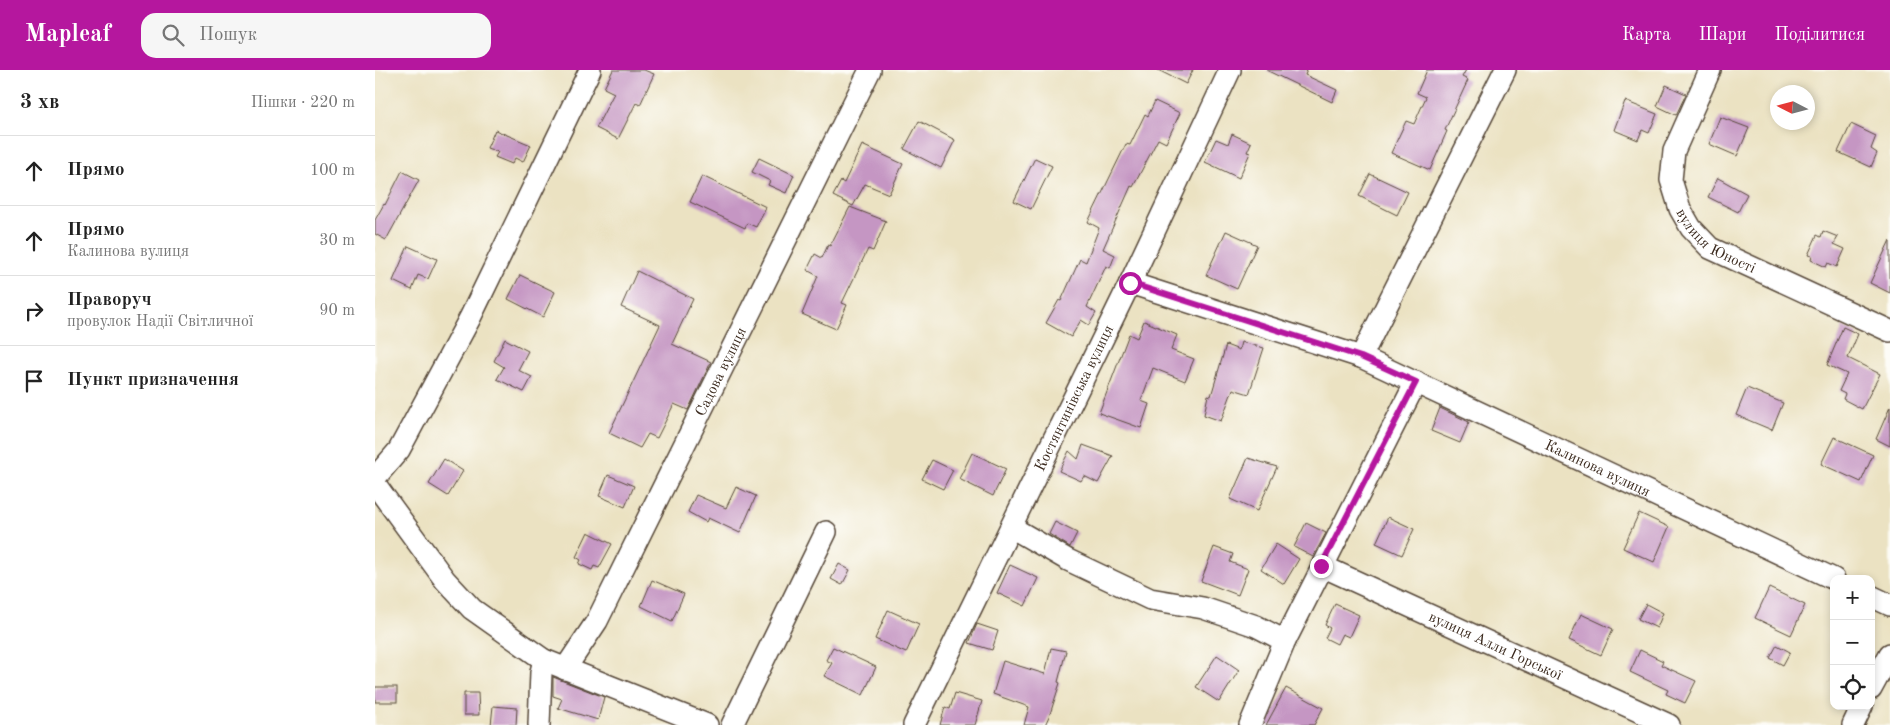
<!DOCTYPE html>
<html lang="uk">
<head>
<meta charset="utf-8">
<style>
	body { margin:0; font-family:"Old Standard TT",serif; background:#f6f6f6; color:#222 }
	.controls { position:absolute; right:15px; bottom:15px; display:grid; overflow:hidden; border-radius:10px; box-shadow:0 2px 8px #0003 }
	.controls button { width:45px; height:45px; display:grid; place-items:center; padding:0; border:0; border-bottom:1px solid #e0e0e0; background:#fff; color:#222; font:25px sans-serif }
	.compass { position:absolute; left:1395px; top:15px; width:45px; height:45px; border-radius:50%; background:#fff; box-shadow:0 2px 8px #0003; rotate:276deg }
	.stop { position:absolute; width:15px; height:15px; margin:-11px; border:4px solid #b5179e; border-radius:50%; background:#fff }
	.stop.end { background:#b5179e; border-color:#fff; box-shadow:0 1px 5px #0008 }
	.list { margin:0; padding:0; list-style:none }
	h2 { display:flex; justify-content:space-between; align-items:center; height:65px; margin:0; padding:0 20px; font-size:21px }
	h2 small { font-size:16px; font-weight:400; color:#767676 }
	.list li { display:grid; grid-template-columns:32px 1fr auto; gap:15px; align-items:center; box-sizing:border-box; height:70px; padding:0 20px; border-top:1px solid #e0e0e0 }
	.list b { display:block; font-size:19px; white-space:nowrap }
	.list p { margin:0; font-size:16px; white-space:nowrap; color:#767676 }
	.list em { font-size:16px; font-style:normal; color:#767676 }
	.icon { flex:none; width:28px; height:28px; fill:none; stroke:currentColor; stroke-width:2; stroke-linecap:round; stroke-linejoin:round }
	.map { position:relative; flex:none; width:1515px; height:655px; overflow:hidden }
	header { display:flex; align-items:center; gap:30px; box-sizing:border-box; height:70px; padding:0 25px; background:#b5179e; color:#fff }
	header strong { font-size:24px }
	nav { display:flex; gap:28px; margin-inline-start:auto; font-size:18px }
	.search { width:350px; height:45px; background:#f6f6f6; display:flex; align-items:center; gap:12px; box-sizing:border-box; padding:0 18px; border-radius:15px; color:#767676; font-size:19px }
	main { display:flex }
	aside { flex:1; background:#fff }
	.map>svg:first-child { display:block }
	.building { fill:#c596c3 }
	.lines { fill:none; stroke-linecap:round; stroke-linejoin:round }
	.minor-casing { stroke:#554637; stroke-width:24 }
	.minor { stroke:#fff; stroke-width:21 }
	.route { stroke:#b5179e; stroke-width:6 }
	.labels { text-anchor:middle; stroke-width:4; stroke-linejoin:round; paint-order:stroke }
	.street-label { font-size:15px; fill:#3b2a1e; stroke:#fdfcf7 }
</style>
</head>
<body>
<header>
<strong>Mapleaf</strong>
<div class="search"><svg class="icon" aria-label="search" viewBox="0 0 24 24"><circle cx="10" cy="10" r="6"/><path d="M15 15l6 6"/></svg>Пошук</div>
<nav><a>Карта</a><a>Шари</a><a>Поділитися</a></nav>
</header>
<main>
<aside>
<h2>3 хв<small>Пішки · 220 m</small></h2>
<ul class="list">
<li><svg class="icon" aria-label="ahead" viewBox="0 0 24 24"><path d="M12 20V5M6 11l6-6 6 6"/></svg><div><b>Прямо</b></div><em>100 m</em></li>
<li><svg class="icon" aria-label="ahead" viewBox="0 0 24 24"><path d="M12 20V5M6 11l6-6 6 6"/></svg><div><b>Прямо</b><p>Калинова вулиця</p></div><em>30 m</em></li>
<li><svg class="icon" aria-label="right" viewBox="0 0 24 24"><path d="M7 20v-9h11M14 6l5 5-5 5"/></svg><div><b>Праворуч</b><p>провулок Надії Світличної</p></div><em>90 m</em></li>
<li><svg class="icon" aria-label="arrive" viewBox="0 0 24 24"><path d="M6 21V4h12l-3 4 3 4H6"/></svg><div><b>Пункт призначення</b></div></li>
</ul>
</aside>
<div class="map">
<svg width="1515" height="655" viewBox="0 0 1515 655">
	<rect width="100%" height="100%" fill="#fdfcf7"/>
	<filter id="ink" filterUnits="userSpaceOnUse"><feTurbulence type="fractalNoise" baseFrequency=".02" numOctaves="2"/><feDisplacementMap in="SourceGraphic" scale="10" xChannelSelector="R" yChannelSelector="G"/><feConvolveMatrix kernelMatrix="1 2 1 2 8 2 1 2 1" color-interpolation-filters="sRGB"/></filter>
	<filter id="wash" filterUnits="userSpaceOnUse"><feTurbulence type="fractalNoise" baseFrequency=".0096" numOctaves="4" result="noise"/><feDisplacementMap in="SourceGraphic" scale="20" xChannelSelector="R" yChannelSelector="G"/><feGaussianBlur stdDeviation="1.12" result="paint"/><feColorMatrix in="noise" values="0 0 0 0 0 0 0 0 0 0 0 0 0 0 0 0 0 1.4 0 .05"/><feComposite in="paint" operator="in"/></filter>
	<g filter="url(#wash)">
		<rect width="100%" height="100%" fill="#ebe2c2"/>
		<g id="blocks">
			<g class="building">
				<path d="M 238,0 L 269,0 L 279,4 L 265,35 L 261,33 L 243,69 L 221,58 L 239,23 L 229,18 Z"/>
				<path d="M 783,0 L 818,0 L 811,14 Z"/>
				<path d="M 891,0 L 932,0 L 930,5 L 962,20 L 957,32 Z"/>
				<path d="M 1052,0 L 1091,0 L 1087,7 L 1093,10 L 1070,60 L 1072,61 L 1055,100 L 1016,83 L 1031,51 L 1039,54 L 1051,27 L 1042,23 Z"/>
				<path d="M 1291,15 L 1311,24 L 1301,45 L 1282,36 Z"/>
				<path d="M 780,31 L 805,43 L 791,73 L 783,69 L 758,117 L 756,116 L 728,179 L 740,185 L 735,198 L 731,196 L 712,237 L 721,243 L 714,255 L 706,250 L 696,267 L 671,253 L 684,230 L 686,231 L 705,189 L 711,192 L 724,158 L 713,152 L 751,74 L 755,75 L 770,44 L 773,46 Z"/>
				<path d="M 1250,31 L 1282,44 L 1274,63 L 1267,60 L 1263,70 L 1239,60 Z"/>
				<path d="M 1345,47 L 1374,58 L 1362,86 L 1334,74 Z"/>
				<path d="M 544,51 L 580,70 L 566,98 L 529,79 Z"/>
				<path d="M 1476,54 L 1501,66 L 1496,79 L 1502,83 L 1496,97 L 1463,82 Z"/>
				<path d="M 120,60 L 156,75 L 148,92 L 140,88 L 137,94 L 120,87 L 123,82 L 112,78 Z"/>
				<path d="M 857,64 L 876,73 L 872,82 L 875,83 L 864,108 L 830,92 L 841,69 L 853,74 Z"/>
				<path d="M 487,75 L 528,94 L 514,124 L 490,114 L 478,136 L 458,126 L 466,111 L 469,113 Z"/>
				<path d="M 384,88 L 419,105 L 411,123 L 393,115 L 395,111 L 377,102 Z"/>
				<path d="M 660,88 L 677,96 L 656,139 L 639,131 Z"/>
				<path d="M 27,101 L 44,110 L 11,170 L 0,164 L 0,150 L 9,134 L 10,135 Z"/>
				<path d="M 995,104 L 1033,122 L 1022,145 L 984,126 Z"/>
				<path d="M 327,106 L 391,137 L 381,157 L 372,153 L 370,158 L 315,132 Z"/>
				<path d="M 1343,108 L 1372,124 L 1363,142 L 1333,127 Z"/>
				<path d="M 475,137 L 511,151 L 498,181 L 493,179 L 467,233 L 472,235 L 461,259 L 427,244 L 443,206 L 432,200 L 440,184 L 447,188 L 453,175 L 455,176 Z"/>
				<path d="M 851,161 L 882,175 L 862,219 L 831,205 Z"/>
				<path d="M 1448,161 L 1463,167 L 1459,174 L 1470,179 L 1462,197 L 1453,193 L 1451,197 L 1436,190 L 1437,186 L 1433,185 L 1442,165 L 1446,167 Z"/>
				<path d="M 1515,170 L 1515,223 L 1495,213 Z"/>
				<path d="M 33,176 L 62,189 L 53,209 L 43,205 L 37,220 L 18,211 Z"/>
				<path d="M 262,201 L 318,229 L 297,274 L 336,292 L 313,340 L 299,334 L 282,368 L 273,364 L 265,378 L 234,363 L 285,255 L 246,237 Z"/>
				<path d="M 145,205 L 180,222 L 168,247 L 133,229 Z"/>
				<path d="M 769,251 L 802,265 L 796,280 L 819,289 L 810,311 L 778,298 L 766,331 L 774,334 L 766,358 L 724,343 L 754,264 L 762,268 Z"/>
				<path d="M 1468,257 L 1483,264 L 1473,288 L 1505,304 L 1487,339 L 1468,329 L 1470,324 L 1464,321 L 1472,304 L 1452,295 Z"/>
				<path d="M 130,269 L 153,281 L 143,300 L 157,307 L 149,322 L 122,309 L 129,297 L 119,291 Z"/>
				<path d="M 866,272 L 889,278 L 874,324 L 858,319 L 846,351 L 829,345 L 833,325 L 836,326 L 851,275 L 864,280 Z"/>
				<path d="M 1372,318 L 1408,333 L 1397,360 L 1361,345 Z"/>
				<path d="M 1515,337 L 1515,376 L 1501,369 Z"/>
				<path d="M 1065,338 L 1094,352 L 1085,373 L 1056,361 Z"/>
				<path d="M 1459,367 L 1498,385 L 1486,412 L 1446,394 Z"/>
				<path d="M 708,375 L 738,386 L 723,413 L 709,406 L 706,411 L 684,401 L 694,381 L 703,389 Z"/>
				<path d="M 597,383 L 631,399 L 618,426 L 584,409 Z"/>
				<path d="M 873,388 L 902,397 L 882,441 L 855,429 Z"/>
				<path d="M 69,389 L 88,401 L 73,426 L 54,414 Z"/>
				<path d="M 557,390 L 578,400 L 568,419 L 547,409 Z"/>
				<path d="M 233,405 L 259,416 L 250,437 L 224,426 Z"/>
				<path d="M 361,417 L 381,426 L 365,463 L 333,448 L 331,452 L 313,442 L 321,425 L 351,438 Z"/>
				<path d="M 1264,443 L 1294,457 L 1279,492 L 1248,478 Z"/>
				<path d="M 1013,447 L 1039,459 L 1027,485 L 1001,473 Z"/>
				<path d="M 680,452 L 702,463 L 695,477 L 674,464 Z"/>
				<path d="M 931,453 L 951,463 L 938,487 L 919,477 Z"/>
				<path d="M 213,462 L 237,474 L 224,498 L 219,496 L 217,500 L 204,494 L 206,490 L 201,487 Z"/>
				<path d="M 901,474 L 924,489 L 909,514 L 886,499 Z"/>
				<path d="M 839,477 L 858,484 L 855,492 L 873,499 L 863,525 L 826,511 Z"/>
				<path d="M 464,494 L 475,500 L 467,515 L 456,509 Z"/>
				<path d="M 635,495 L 663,508 L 650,536 L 622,523 Z"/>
				<path d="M 277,510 L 309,524 L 297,551 L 266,536 Z"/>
				<path d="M 1394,518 L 1430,535 L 1416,565 L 1380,548 Z"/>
				<path d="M 960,534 L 984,545 L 974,567 L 967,564 L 962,574 L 950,568 L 955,558 L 950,555 Z"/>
				<path d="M 1271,534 L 1288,543 L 1282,558 L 1263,549 Z"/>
				<path d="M 513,540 L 544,554 L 531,583 L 500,569 Z"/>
				<path d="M 1206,544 L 1238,559 L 1226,585 L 1194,570 Z"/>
				<path d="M 602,554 L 623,561 L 617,580 L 594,573 Z"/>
				<path d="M 1402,575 L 1415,582 L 1408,595 L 1395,588 Z"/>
				<path d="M 458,577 L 501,597 L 488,625 L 449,606 L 457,593 L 451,590 Z"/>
				<path d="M 676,578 L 691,581 L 683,612 L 685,613 L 675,644 L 670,655 L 649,655 L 654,637 L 618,624 L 628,591 L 670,604 Z"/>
				<path d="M 1265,580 L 1288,591 L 1286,595 L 1321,611 L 1310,633 L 1291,624 L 1293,620 L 1255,602 Z"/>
				<path d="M 842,585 L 864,600 L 844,632 L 821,617 Z"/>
				<path d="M 178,607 L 229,627 L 223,650 L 183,638 L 187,629 L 178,626 Z"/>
				<rect x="0" y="617" width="22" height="15"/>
				<path d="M 911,618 L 948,638 L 939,655 L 891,655 Z"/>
				<path d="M 89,623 L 103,623 L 104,645 L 89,645 Z"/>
				<path d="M 580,623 L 607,631 L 600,655 L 565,655 L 570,637 L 575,639 Z"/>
				<path d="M 118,636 L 142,638 L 141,655 L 116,655 Z"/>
			</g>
		</g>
	</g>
	<g filter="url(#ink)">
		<use href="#blocks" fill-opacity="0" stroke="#554637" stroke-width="1"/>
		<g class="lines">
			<defs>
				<g id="minor">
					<path id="s1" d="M 1335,0 L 1299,81 L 1296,110 L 1305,139 L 1316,158 L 1335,178 L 1515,261"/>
					<path id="s2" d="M 755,213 L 986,287 L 1459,509"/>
					<path d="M 986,287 L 1130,0"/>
					<path d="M 0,408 L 24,380 L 95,248 L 215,0"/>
					<path d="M 0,414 L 70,510 L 97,539 L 169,590 L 332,655"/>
					<path d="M 636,457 L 693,490 L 775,529 L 828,538 L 881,556 L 910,571"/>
					<path id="s3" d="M 947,496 L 1294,655"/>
					<path d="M 1496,526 L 1515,535"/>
					<path id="s4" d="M 190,599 L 222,551 L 495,0"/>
					<path d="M 1496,619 L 1515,584"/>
					<path d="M 164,655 L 166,602 L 169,590"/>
					<path d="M 357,655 L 451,462"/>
					<path id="s5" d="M 539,655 L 755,213 L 855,0"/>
					<path d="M 875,655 L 910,571 L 1041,312"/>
					<path d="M 1478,655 L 1487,636"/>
				</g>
			</defs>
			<use href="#minor" class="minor-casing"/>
			<use href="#minor" class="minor"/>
		</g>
	</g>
	<g class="lines" filter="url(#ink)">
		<path class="route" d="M 755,213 L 986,287 L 1041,312 L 946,496"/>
	</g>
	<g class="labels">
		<g class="street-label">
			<text dy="5" stroke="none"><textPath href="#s1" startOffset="198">вулиця Юності</textPath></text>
			<text dy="5" stroke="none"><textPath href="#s4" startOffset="336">Садова вулиця</textPath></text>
			<text dy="5" stroke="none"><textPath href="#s5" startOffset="364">Костянтинівська вулиця</textPath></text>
			<text dy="5" stroke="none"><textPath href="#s2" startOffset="504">Калинова вулиця</textPath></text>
			<text dy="5" stroke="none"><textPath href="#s3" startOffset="191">вулиця Алли Горської</textPath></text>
		</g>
	</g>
</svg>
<div class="controls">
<button>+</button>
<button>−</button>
<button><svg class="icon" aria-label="locate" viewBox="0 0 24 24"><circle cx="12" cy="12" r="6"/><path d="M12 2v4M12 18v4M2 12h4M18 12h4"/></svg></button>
</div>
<svg class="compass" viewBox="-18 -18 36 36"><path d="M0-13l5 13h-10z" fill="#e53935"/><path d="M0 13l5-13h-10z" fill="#767676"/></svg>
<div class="stop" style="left:755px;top:213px"></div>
<div class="stop end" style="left:946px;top:496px"></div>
</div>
</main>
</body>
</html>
